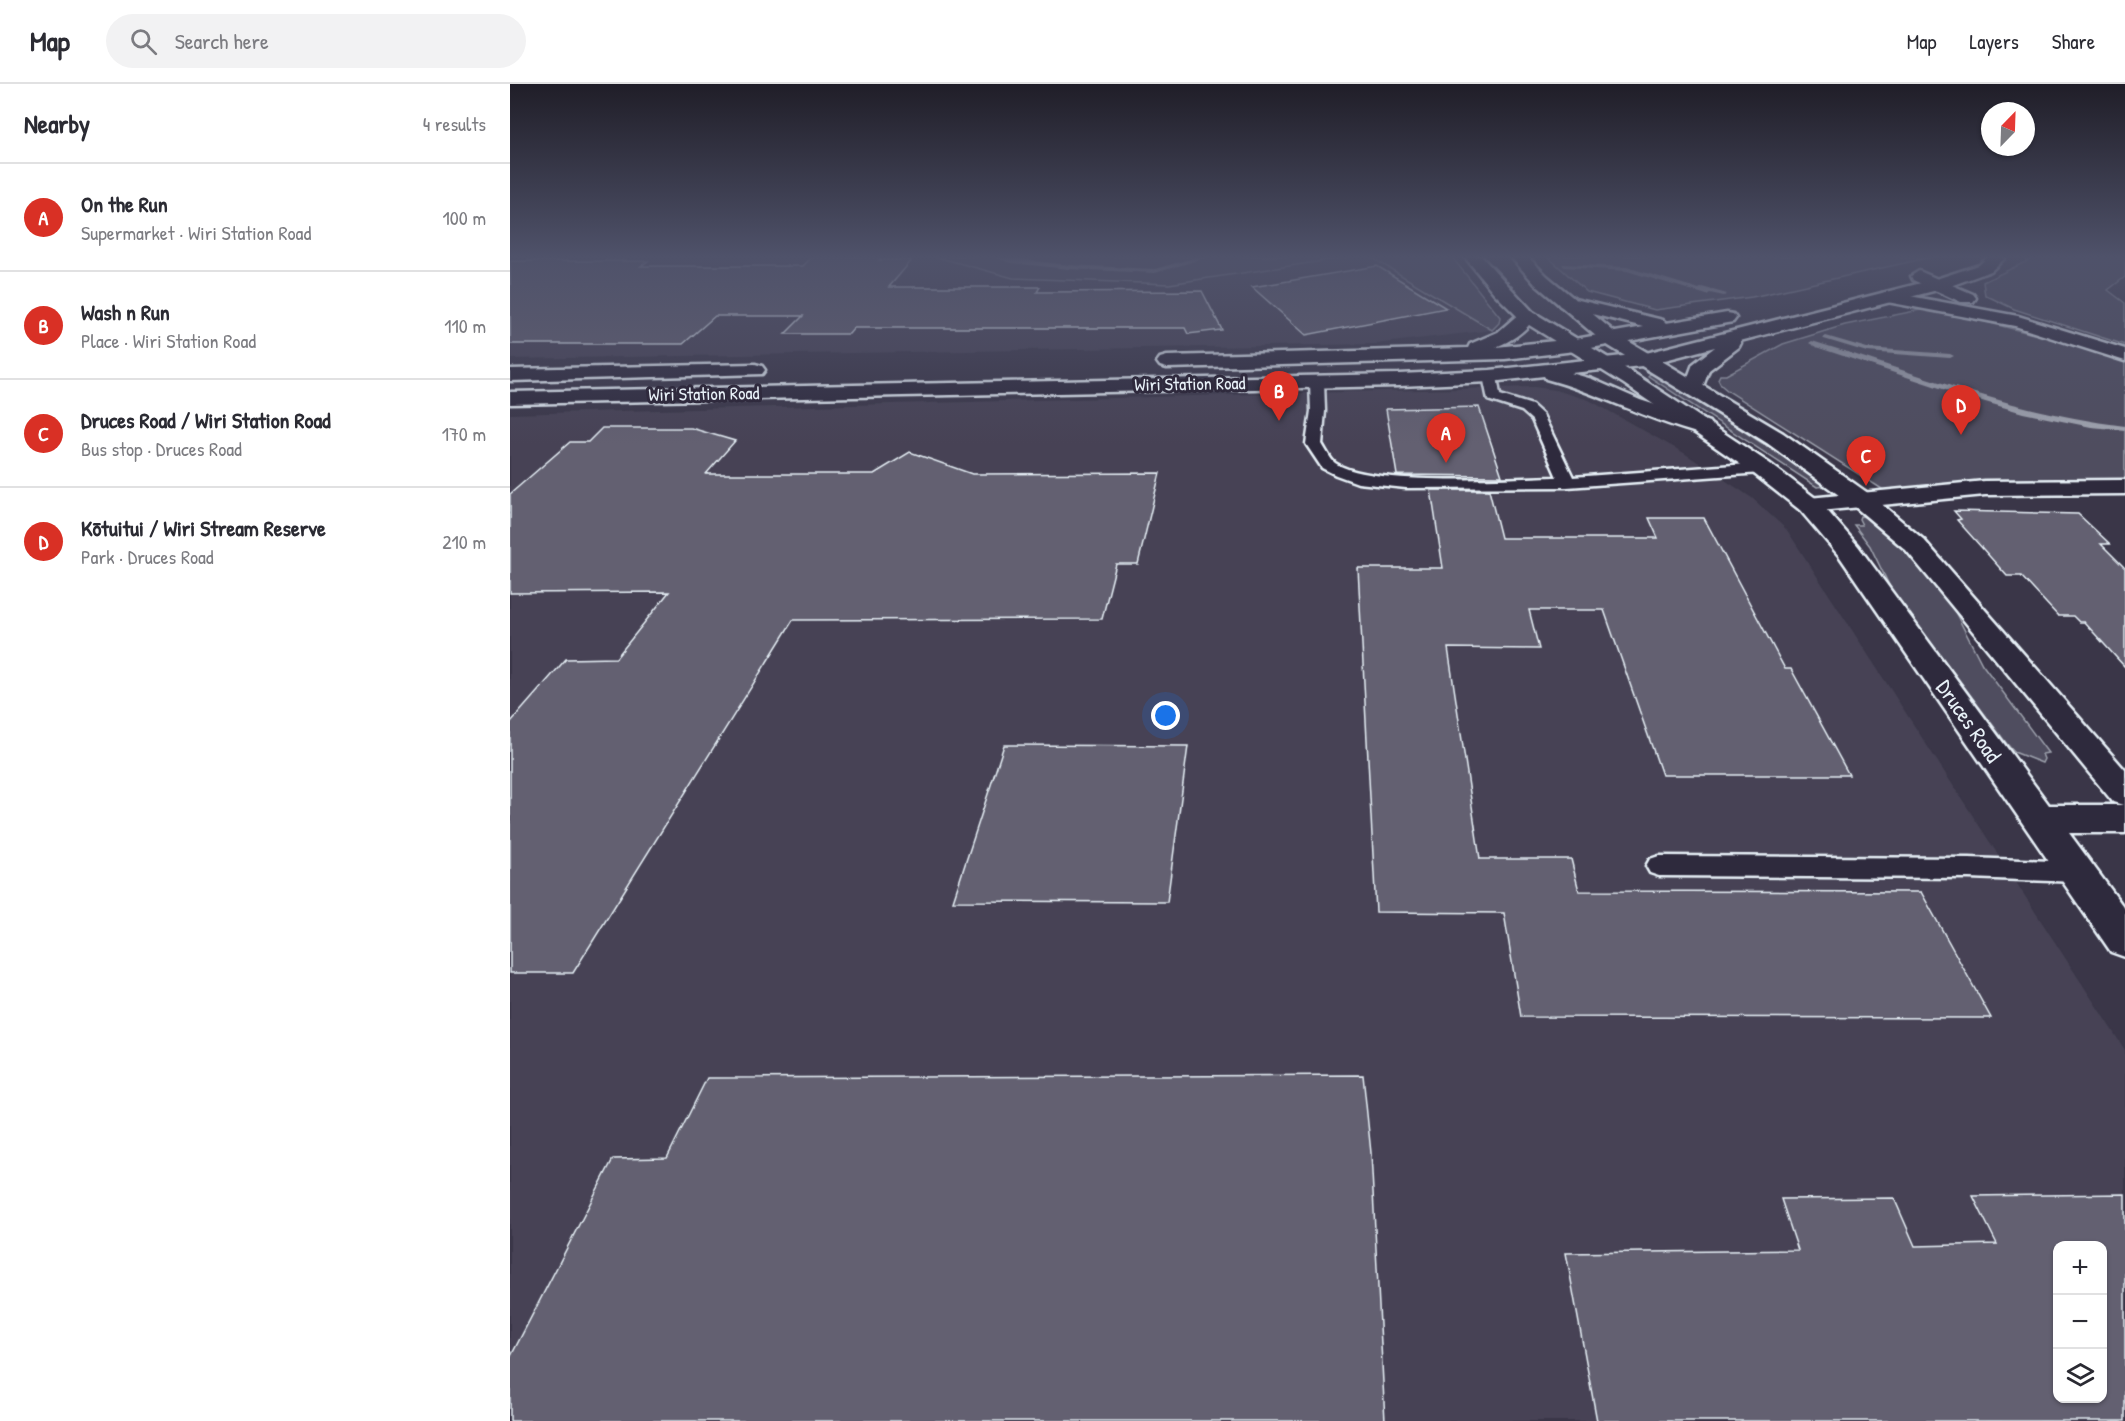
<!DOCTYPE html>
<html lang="en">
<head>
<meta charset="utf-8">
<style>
	body { margin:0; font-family:"Patrick Hand",sans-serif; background:#f2f2f3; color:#2b2b33 }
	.controls { position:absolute; right:18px; bottom:18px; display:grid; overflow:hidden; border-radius:12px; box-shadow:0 2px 4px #0004 }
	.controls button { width:54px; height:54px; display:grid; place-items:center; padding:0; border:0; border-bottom:2px solid #e1e1e2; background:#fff; color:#2b2b33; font:30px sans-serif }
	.compass { position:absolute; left:1471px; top:18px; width:54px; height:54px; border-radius:50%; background:#fff; box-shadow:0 2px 4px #0004; rotate:23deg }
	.you { position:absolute; left:656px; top:632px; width:21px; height:21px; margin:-15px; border:4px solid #fff; border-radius:50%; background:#1a73e8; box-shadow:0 0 0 9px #1a73e833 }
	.badge { display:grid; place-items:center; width:39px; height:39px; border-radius:50%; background:#d93025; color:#fff; font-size:20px; font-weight:700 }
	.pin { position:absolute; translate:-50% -50px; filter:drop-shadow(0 2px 3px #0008) }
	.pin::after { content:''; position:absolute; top:32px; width:21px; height:18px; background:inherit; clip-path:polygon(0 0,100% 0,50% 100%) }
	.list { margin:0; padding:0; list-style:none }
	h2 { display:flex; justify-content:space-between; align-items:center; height:78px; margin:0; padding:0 24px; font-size:26px }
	h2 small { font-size:20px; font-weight:400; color:#7c7c81 }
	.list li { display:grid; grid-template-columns:39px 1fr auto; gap:18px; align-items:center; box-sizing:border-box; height:108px; padding:0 24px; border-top:2px solid #e1e1e2 }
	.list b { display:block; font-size:22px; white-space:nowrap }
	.list p { margin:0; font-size:20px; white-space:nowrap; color:#7c7c81 }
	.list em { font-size:20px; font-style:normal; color:#7c7c81 }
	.icon { flex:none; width:33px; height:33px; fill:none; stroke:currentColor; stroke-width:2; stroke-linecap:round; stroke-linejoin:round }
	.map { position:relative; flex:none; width:1615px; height:1337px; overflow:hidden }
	header { display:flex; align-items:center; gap:36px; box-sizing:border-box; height:84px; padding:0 30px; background:#fff; border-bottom:2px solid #e1e1e2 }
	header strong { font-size:28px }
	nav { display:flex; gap:33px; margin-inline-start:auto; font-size:21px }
	.search { width:420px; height:54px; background:#f2f2f3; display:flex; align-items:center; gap:15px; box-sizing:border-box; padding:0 21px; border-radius:33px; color:#7c7c81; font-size:22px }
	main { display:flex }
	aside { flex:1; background:#fff }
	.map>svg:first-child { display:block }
	.built { fill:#464354; fill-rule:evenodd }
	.green { fill:#504e5f; stroke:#9ca0ac; stroke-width:1.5 }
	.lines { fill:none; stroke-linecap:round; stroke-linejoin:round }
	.stream { fill:#a2a6b1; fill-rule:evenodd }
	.building { fill:#636171; stroke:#e8f1f8; stroke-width:1.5; fill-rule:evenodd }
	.lane-casing { stroke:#e8f1f8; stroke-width:5 }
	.street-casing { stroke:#e8f1f8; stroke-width:5 }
	.secondary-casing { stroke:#e8f1f8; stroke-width:5 }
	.primary-casing { stroke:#e8f1f8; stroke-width:5 }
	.lane { fill:#2f2a3d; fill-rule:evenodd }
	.street { fill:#2f2a3d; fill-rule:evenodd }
	.secondary { fill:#2f2a3d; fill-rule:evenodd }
	.primary { fill:#2f2a3d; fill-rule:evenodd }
	.labels { text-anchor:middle; stroke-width:6; stroke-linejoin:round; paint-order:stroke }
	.far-street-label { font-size:18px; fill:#e8f1f8; stroke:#2f2a3d }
	.street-label { font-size:22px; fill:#e8f1f8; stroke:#2f2a3d }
</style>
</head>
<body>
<header>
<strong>Map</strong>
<div class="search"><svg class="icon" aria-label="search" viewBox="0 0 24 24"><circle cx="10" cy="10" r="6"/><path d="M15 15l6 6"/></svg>Search here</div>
<nav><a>Map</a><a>Layers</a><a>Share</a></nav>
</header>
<main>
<aside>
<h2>Nearby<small>4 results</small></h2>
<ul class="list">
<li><span class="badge">A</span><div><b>On the Run</b><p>Supermarket · Wiri Station Road</p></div><em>100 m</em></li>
<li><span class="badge">B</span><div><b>Wash n Run</b><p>Place · Wiri Station Road</p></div><em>110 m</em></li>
<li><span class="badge">C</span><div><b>Druces Road / Wiri Station Road</b><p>Bus stop · Druces Road</p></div><em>170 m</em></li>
<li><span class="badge">D</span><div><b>Kōtuitui / Wiri Stream Reserve</b><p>Park · Druces Road</p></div><em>210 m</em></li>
</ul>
</aside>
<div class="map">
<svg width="1615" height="1337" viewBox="0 0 1615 1337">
	<rect width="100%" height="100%" fill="#3a3648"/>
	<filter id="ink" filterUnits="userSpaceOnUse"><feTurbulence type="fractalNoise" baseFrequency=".0167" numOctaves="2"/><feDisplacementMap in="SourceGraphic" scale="12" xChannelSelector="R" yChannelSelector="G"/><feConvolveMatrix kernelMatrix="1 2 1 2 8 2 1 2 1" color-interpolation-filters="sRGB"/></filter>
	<g filter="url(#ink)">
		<g class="built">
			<path d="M 0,172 L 423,172 L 503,194 L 859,172 L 982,246 L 865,260 L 0,275 Z"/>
			<path d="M 1024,303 L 1045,306 L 1079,316 L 1174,369 L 1242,414 L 1277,446 L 1615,966 L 1615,1337 L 0,1337 L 0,330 ZM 1548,1162 L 1592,1162 L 1592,1314 L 1548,1314 Z"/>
		</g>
		<g class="green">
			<path d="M 423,172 L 846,172 L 659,200 L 503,194 Z"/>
			<path d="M 859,172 L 941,172 L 990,233 L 989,239 L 982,246 Z"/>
			<path d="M 1037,172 L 1426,172 L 1242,213 L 1145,226 L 1077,208 Z"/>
			<path d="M 1528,172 L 1615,172 L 1615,193 L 1598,206 L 1615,219 L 1615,261 L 1504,225 L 1475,211 L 1473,198 Z"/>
			<path d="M 1420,224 L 1543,255 L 1615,277 L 1615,396 L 1476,396 L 1375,407 L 1218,307 L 1211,301 L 1208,295 L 1210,291 L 1216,291 L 1273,260 L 1335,241 Z"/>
			<path d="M 1140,290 L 1146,290 L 1161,300 L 1318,402 L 1307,403 L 1138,292 Z"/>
			<path d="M 1350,432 L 1357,433 L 1362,440 L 1370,440 L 1394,463 L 1443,524 L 1472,580 L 1538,669 L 1532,670 L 1534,675 L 1532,679 L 1504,668 L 1497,660 L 1381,505 L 1360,462 L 1344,441 L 1352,441 L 1349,435 Z"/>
		</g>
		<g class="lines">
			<g class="stream">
				<path d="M 481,172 L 559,181 L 645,185 L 690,172 L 701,172 L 645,189 L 559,185 L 501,179 Z"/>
				<path d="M 1052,180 L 1117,183 L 1189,205 L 1192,203 L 1217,210 L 1214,212 L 1200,209 L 1197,211 L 1117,187 L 1054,183 Z"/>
				<path d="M 1316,252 L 1357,264 L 1440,270 L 1444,272 L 1440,274 L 1357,268 L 1314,255 L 1313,254 Z"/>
				<path d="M 1302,257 C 1407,289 1505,329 1615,342 L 1615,346 L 1581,343 L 1513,329 L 1448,310 L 1306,263 L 1299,259 Z"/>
			</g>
		</g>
		<g class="building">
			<path d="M 303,172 L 374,172 L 369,176 L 402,176 L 379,203 L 530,203 L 527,208 L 692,207 L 712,246 L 678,250 L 675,244 L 344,244 L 339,250 L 275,250 L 293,232 L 205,232 L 173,260 L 0,260 L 0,177 L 138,177 L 131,182 L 293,182 Z"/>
			<path d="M 867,182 L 936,224 L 796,251 L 742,203 Z"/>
			<path d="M 969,323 L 992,392 L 887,391 L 876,325 Z"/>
			<path d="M 92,344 L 181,344 L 225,357 L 196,390 L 364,390 L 400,368 L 462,390 L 650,389 L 628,480 L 606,480 L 592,535 L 283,536 L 63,889 L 0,889 L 0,639 L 56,575 L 106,574 L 159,508 L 0,509 L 0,410 L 60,358 L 78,358 Z"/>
			<path d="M 921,406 L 979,406 L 991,454 L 1148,454 L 1139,434 L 1194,434 L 1275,585 L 1281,585 L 1339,691 L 1152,691 L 1094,526 L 1019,526 L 1029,565 L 938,564 L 970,775 L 1061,775 L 1069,807 L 1411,808 L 1481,934 L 1011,933 L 994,829 L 866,828 L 848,484 L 933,484 Z"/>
			<path d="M 1444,427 L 1568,430 L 1600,460 L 1591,460 L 1615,484 L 1615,583 L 1574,538 L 1569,538 L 1563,532 L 1548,532 L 1511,492 L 1497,492 L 1447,436 L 1451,435 Z"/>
			<path d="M 494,661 L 678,662 L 657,818 L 443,817 Z"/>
			<path d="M 853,991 L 861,1069 L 875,1337 L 0,1337 L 0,1274 L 103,1075 L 157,1074 L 197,994 Z"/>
			<path d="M 1615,1110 L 1615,1337 L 1087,1337 L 1056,1169 L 1288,1166 L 1271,1115 L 1384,1114 L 1405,1162 L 1487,1160 L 1463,1112 ZM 1548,1161 L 1593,1161 L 1593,1314 L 1548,1314 Z"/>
		</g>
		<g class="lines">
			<defs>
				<g id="lane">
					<path d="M 980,288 L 987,292 L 990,311 L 1022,321 L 1033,331 L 1063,393 L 1251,379 L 1259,384 L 1251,389 L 1057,403 L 896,404 L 848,399 L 826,391 L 812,384 L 796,360 L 801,327 L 800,298 L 807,294 L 814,298 L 815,327 L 812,360 C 816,366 820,375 825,379 C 861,403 999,394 1047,393 L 1022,336 L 1012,327 L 978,316 L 973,292 Z"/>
					<path d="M 1149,772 L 1459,774 L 1567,778 L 1576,781 L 1580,788 L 1576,795 L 1567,798 L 1459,794 L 1149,792 L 1140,789 L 1136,782 L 1140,775 Z"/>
				</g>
				<g id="street">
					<path d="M 1409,187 L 1463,210 L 1466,214 L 1463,218 L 1451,218 L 1403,196 L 1401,192 Z"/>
					<path d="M 1378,208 L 1508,232 L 1615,265 L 1615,277 L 1505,242 L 1372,217 L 1369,213 L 1372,209 Z"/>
					<path d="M 1615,396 L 1615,410 L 1475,411 L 1299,428 L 1290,426 L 1287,421 L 1290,416 L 1299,414 L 1475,397 Z"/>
				</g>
				<path id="secondary" d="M 954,172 L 971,172 L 1023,228 L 1128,292 L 1259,379 L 1308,416 L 1348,462 L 1539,721 L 1613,721 L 1603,718 L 1396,466 L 1344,422 L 1257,359 L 1094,259 L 1025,200 L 1000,172 L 1017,172 L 1037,192 L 1108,251 L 1273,349 L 1362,412 L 1414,456 L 1615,686 L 1615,749 L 1559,749 L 1615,825 L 1615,873 L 1601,868 L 1330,473 L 1290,426 L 1243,389 L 1114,300 L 1011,236 L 984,209 Z"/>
				<g id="primary">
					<path d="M 1479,172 L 1495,174 L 1481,187 L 1435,204 L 1230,257 L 1231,259 L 1229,263 L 1199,286 L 1191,308 L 1177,308 L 1174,304 L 1183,280 L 1205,263 L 1132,282 L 1061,289 L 1082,295 L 1130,316 L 1199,338 L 1202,343 L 1199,348 L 1191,350 C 1137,336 1089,309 1036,295 L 1034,292 L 980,298 L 889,302 L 0,320 L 0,308 L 889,290 L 980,286 L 1132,270 L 1423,196 L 1469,181 Z"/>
					<path d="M 1056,213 L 1153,236 L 1156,239 L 1217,229 L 1223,230 L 1226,234 L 1223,238 L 1217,239 L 1065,267 L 995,275 L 657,284 L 650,282 L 647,278 L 650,274 L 657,272 L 958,264 L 960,260 L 988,248 L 1011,228 L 1023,228 L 1026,232 C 1016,247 1003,256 986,263 L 1065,255 L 1134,243 L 1050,222 L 1047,218 L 1050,214 Z"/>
					<path d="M 245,280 L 252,282 L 255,286 L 252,290 L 0,297 L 0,285 Z"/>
				</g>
			</defs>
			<use href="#lane" class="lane-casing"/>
			<use href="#street" class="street-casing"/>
			<use href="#secondary" class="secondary-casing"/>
			<use href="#primary" class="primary-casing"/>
			<use href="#lane" class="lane"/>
			<use href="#street" class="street"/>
			<use href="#secondary" class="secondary"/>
			<use href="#primary" class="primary"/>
		</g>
	</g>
	<linearGradient id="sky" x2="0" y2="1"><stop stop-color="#201e28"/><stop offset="0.48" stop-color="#4f526a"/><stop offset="1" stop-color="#4f526a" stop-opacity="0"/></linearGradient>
	<rect width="1615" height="360" fill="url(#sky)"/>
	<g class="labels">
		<g class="far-street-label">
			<text transform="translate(680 300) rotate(-1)" y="6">Wiri Station Road</text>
			<text transform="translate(194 310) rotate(-1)" y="6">Wiri Station Road</text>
		</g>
		<g class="street-label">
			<text transform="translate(1459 637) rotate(55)" y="8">Druces Road</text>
		</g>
	</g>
</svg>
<div class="controls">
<button>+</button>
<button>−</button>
<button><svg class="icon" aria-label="layers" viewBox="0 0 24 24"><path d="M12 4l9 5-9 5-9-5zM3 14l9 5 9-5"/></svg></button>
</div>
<svg class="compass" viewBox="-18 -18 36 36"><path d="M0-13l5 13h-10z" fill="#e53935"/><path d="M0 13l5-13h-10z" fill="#7c7c81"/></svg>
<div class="you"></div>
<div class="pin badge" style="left:936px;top:379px">A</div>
<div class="pin badge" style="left:769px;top:337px">B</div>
<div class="pin badge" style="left:1356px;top:402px">C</div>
<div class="pin badge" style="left:1451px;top:351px">D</div>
</div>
</main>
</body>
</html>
